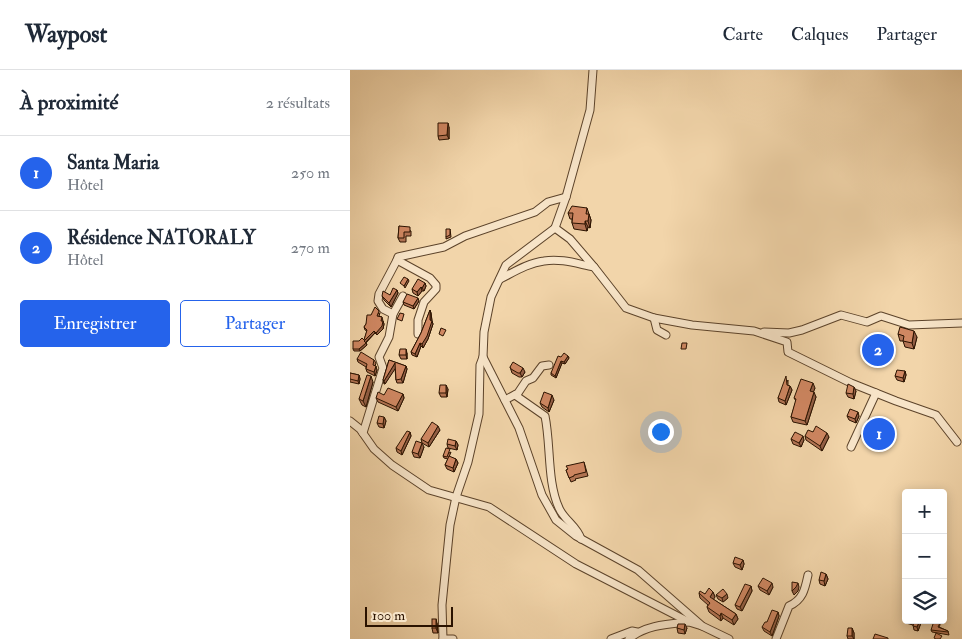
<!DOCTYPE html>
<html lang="fr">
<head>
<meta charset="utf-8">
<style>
	body { margin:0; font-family:"IM FELL Double Pica",serif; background:#f2f2f3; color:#1f2937 }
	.controls { position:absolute; right:15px; bottom:15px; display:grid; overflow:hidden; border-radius:5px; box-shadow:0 2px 12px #0003 }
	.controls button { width:45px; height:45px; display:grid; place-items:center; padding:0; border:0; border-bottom:1px solid #e0e1e3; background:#fff; color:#1f2937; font:25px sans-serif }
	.scale { position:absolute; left:15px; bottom:12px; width:88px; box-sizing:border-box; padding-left:5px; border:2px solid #2a1200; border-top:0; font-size:14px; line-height:18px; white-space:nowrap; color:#2a1200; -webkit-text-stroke:4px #f7e4c8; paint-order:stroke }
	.you { position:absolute; left:310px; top:361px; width:18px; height:18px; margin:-12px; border:4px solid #fff; border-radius:50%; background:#1a73e8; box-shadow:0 0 0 8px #1a73e833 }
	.badge { display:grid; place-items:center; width:32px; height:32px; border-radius:50%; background:#2563eb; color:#fff; font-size:16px; font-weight:700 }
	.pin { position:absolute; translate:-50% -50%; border:2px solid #fff; box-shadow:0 1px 5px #0006 }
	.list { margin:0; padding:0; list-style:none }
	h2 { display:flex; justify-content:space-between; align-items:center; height:65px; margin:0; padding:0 20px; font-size:21px }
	h2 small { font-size:16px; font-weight:400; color:#747a83 }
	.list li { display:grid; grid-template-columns:32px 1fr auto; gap:15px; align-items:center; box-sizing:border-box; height:75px; padding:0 20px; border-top:1px solid #e0e1e3 }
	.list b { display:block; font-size:19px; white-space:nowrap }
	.list p { margin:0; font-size:16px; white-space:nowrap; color:#747a83 }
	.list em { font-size:16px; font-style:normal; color:#747a83 }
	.actions { display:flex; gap:10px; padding:15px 20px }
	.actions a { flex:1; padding:11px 0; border:1px solid #2563eb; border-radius:5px; text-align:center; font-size:18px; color:#2563eb }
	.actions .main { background:#2563eb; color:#fff }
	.icon { flex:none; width:28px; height:28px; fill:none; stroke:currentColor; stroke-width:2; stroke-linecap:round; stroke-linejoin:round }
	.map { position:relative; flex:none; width:612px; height:569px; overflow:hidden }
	header { display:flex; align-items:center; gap:30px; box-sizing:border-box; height:70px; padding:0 25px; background:#fff; border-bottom:1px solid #e0e1e3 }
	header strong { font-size:24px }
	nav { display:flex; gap:28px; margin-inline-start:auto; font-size:18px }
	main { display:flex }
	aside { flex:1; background:#fff }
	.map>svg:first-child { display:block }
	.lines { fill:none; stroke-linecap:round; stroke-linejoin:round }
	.minor-casing { stroke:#5c432a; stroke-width:9 }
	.minor { stroke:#f7e4c8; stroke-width:7 }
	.wall { fill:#b37454; stroke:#2a1200 }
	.shaded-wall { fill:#925e45; stroke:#2a1200 }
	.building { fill:#d08762; stroke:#2a1200 }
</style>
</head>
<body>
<header>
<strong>Waypost</strong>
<nav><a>Carte</a><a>Calques</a><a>Partager</a></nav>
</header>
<main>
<aside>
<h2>À proximité<small>2 résultats</small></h2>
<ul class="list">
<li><span class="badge">1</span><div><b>Santa Maria</b><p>Hôtel</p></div><em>250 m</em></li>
<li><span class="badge">2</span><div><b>Résidence NATORALY</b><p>Hôtel</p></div><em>270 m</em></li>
</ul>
<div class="actions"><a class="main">Enregistrer</a><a>Partager</a></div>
</aside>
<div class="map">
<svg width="612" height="569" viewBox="0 0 612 569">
	<rect width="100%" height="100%" fill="#f2d5aa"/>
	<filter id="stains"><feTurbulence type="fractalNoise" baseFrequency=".004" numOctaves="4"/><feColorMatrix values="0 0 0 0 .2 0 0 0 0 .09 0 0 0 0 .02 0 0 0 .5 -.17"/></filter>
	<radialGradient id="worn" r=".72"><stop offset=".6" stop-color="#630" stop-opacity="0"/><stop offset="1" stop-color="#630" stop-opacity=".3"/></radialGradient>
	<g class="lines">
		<defs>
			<g id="minor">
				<path d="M 205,158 L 220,169 L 244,197"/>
				<path d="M 150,209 C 164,202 178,193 194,191 C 211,188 228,194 244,197 L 276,238 L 304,248 L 342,255 L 404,261 L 437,272 L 438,282 L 501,313 L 546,331 L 586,345 L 607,372"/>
				<path d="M 43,244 L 33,239 L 28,231 L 29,224 L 47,190"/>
				<path d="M 304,248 L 307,260 L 316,265"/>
				<path d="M 414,262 L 439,263 L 452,260 L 491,245 L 517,252 L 531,246 L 559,255 L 612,253"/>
				<path d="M 68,264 L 68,250 L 74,232 L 86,219 L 86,215 L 80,208 L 47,190 L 48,187 L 94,177 L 115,166 L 185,142 L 198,132 L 216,127"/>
				<path d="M 133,287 L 169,358 L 192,425 L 206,450 L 226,466 L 288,500 L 352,556 L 379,569"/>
				<path d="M 165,325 L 195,346 C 201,375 197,412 209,438 C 214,450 227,456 231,469"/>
				<path d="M 155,330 L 168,323 L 176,311 L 183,308 L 192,296 L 199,295"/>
				<path d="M 0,351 L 10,359 L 24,379 L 42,395 L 79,420 L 139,437 L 226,494 L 339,552 L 352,556"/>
				<path d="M 13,363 L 33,298 L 29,287 L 39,267 L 43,244 L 53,226"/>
				<path d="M 501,377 L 526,323"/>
				<path d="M 93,569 L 92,535 L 100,455 L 106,427 L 118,392 L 129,344 L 130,295 L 133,287 L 134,262 L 141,227 L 156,195 L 205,158 L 216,127 L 240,40 L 243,0"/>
				<path d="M 93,569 L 103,569"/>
				<path d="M 261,569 L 282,561 L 287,562"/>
				<path d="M 279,569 C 295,555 318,554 338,552"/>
				<path d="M 426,569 L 439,536 C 453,530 455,519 458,505"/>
			</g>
		</defs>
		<use href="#minor" class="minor-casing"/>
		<use href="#minor" class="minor"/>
	</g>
	<g class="wall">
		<path d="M 99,57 L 99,69 L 89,70 L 88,66 Z"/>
		<path d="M 237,138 L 241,150 L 240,158 L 238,157 L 237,161 L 224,159 L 222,153 L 222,149 L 220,149 L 218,143 Z"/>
		<path d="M 49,156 L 61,161 L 61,166 L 56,166 L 56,172 L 50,172 L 48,168 Z"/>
		<path d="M 100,159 L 101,167 L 96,169 L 96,167 Z"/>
		<path d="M 75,213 L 76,216 L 74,221 L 72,221 L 68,226 L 63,223 L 62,219 Z"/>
		<path d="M 47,220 L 48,223 L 41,237 L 34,230 L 32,226 L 40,225 Z"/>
		<path d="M 69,231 L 64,239 L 54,235 L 53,232 Z"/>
		<path d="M 80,240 L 81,243 L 82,251 L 83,254 L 78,269 L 73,278 L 71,276 L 67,287 L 62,285 L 61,282 L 71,263 Z"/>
		<path d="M 30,243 L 29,246 L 32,247 L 33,251 L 34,254 L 33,259 L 27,265 L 25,263 L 16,273 L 17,275 L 10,281 L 4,281 L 3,279 L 9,271 L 14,270 L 17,261 L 15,260 L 14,257 L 16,254 L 21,245 Z"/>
		<path d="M 548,264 L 567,267 L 564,279 L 555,277 L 553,271 L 550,271 Z"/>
		<path d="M 57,283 L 57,289 L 51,289 L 49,285 Z"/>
		<path d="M 218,286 L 219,288 L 215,294 L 212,293 L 206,308 L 201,305 L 201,303 L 211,287 Z"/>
		<path d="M 7,289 L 24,290 L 26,293 L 25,296 L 27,300 L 25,306 L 17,302 L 16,299 L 16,297 L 8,292 Z"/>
		<path d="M 39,290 L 56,296 L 57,299 L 53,313 L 47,313 L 46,310 L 45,298 L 35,314 L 34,314 L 33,310 Z"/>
		<path d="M 160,297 L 175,302 L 172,307 L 169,307 L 162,303 Z"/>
		<path d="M 555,301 L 556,305 L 554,312 L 547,310 L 545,306 Z"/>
		<path d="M 0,303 L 9,305 L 10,309 L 9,314 L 0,312 Z"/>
		<path d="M 438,310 L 438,316 L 440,316 L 442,320 L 436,335 L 429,332 L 428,328 Z"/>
		<path d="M 23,312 L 16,337 L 12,335 L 9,329 Z"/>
		<path d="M 465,318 L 463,322 L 466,327 L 457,355 L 443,352 L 441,347 L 446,331 L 444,328 Z"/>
		<path d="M 98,319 L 97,327 L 91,327 L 89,323 Z"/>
		<path d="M 506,321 L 504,329 L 498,327 L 496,323 Z"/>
		<path d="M 53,324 L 54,328 L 48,341 L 28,332 L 26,328 L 34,325 Z"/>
		<path d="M 204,330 L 199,342 L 192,337 L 190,333 Z"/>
		<path d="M 497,346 L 509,346 L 506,353 L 499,350 Z"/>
		<path d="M 34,347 L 36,351 L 34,358 L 29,357 L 27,353 Z"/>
		<path d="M 90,360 L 79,377 L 72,373 L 71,369 Z"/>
		<path d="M 60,362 L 61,366 L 52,385 L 47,382 L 46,378 Z"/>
		<path d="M 463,362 L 479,367 L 472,381 L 456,370 L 455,366 Z"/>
		<path d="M 441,369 L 454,370 L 451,377 L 443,374 Z"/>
		<path d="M 106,371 L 108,375 L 107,380 L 98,378 L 97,374 Z"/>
		<path d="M 74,377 L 70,388 L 64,387 L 62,382 Z"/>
		<path d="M 101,382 L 99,387 L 106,389 L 108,393 L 104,402 L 97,399 L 95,395 L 98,389 L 94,388 L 93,386 Z"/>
		<path d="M 234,392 L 238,406 L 225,409 L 226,410 L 221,412 L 216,400 Z"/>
		<path d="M 393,490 L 394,494 L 392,500 L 385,497 L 383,493 Z"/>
		<path d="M 476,504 L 478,509 L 475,516 L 470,514 L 469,510 Z"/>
		<path d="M 401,516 L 402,521 L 392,541 L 387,539 L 385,535 Z"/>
		<path d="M 408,516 L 423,517 L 419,525 L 410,520 Z"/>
		<path d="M 363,522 L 365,527 L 363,529 L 386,544 L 388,549 L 384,555 L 373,548 L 371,551 L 359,542 L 357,537 L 358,535 L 350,528 L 349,523 L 355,524 Z"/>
		<path d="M 366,525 L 378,528 L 373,532 L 368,529 Z"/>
		<path d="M 428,542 L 429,546 L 422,566 L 414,561 L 412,557 Z"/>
		<path d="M 556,546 L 556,550 L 572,550 L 568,561 L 564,560 L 563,555 L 556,553 L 555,549 Z"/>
		<path d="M 87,553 L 88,563 L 83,563 L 82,558 Z"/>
		<path d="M 590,553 L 590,555 L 589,557 L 598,561 L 599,565 L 582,562 L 581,560 Z"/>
		<path d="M 327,558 L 337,558 L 335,564 L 328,563 Z"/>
		<path d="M 502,558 L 504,563 L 504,569 L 498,569 L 497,566 Z"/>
	</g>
	<g class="shaded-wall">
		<path d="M 98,53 L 99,57 L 99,69 L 97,65 Z"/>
		<path d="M 239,144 L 241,150 L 240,158 L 238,151 Z"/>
		<path d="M 235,151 L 238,157 L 237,161 L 235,154 Z"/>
		<path d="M 58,209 L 59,211 L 55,218 L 54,216 Z"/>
		<path d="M 75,213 L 76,216 L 74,221 L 72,218 Z"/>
		<path d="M 71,217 L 72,221 L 68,226 L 67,222 Z"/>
		<path d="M 47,220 L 48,223 L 41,237 L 39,233 Z"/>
		<path d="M 68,228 L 69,231 L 64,239 L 63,236 Z"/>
		<path d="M 80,240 L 81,243 L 82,251 L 83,254 L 78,269 L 73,278 L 72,274 L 80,250 Z"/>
		<path d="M 33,251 L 34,254 L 33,259 L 27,265 L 26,263 Z"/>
		<path d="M 24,261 L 25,263 L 15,273 L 14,271 Z"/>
		<path d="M 564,261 L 567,267 L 564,279 L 562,273 Z"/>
		<path d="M 16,273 L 17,275 L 10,281 L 9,279 Z"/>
		<path d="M 70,273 L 71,276 L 67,287 L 65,284 Z"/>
		<path d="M 56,279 L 57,283 L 57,289 L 56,285 Z"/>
		<path d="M 218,286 L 219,288 L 215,294 L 214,292 Z"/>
		<path d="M 211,291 L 212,293 L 206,308 L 205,306 Z"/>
		<path d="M 45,293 L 47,296 L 35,314 L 34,311 Z"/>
		<path d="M 26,296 L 27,300 L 25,306 L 24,302 Z"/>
		<path d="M 56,296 L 57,299 L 53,313 L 51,309 Z"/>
		<path d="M 173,298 L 175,302 L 172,307 L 170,303 Z"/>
		<path d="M 555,301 L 556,305 L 554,312 L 553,308 Z"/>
		<path d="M 9,305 L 10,309 L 9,314 L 8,311 Z"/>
		<path d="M 21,306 L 23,312 L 16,337 L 13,331 Z"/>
		<path d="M 463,313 L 465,318 L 462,326 L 460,321 Z"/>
		<path d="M 96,315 L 98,319 L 97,327 L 96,323 Z"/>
		<path d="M 440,316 L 442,320 L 436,335 L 435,331 Z"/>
		<path d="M 504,317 L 506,321 L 504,329 L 503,324 Z"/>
		<path d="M 464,322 L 466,327 L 457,355 L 455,351 Z"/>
		<path d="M 53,324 L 54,328 L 48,341 L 46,337 Z"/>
		<path d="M 202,325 L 204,330 L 199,342 L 198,338 Z"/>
		<path d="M 508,342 L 509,346 L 506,353 L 505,349 Z"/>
		<path d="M 34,347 L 36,351 L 34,358 L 33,354 Z"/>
		<path d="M 88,356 L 90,360 L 79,377 L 78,373 Z"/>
		<path d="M 60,362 L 61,366 L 52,385 L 51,381 Z"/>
		<path d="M 477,363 L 479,367 L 472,381 L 470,376 Z"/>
		<path d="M 453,366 L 454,370 L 451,377 L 449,373 Z"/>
		<path d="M 106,371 L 108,375 L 107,380 L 105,376 Z"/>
		<path d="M 72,373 L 74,377 L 70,388 L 68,384 Z"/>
		<path d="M 106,389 L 108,393 L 104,402 L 103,398 Z"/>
		<path d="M 393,490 L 394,494 L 392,500 L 390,495 Z"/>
		<path d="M 476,504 L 478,509 L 475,516 L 474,511 Z"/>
		<path d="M 422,513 L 423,517 L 419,525 L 417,521 Z"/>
		<path d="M 448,513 L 449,517 L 448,521 L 444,525 L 442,521 Z"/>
		<path d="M 401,516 L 402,521 L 392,541 L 390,537 Z"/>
		<path d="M 363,522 L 365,527 L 362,532 L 360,527 Z"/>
		<path d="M 377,524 L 378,528 L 373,532 L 372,528 Z"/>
		<path d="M 428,542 L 429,546 L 422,566 L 420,562 Z"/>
		<path d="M 371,543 L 373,548 L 371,551 L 370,546 Z"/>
		<path d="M 386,544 L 388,549 L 384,555 L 382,550 Z"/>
		<path d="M 86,549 L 87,553 L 88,563 L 86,558 Z"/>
		<path d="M 570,550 L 572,550 L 568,561 L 567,557 Z"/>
		<path d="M 335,554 L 337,558 L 335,564 L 334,560 Z"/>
		<path d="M 502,558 L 504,563 L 504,569 L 502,566 Z"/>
	</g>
	<g class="building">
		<path d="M 88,53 L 98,53 L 97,65 L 88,66 Z"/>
		<path d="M 222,136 L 237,138 L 236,144 L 239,144 L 238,151 L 235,151 L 235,154 L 222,153 L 223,143 L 218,143 Z"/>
		<path d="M 49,156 L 60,157 L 60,162 L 54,162 L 54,168 L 48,168 Z"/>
		<path d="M 96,159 L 100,159 L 100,165 L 96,167 Z"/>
		<path d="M 54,207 L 58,209 L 54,216 L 50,213 Z"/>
		<path d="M 68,209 L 75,213 L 72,218 L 71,217 L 67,222 L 62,219 Z"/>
		<path d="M 43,218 L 47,220 L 39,233 L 32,226 L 33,221 L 40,225 Z"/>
		<path d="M 57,224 L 68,228 L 63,236 L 53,232 Z"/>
		<path d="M 25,237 L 29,241 L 27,246 L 32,247 L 31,251 L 33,251 L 32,256 L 26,263 L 24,261 L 14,271 L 16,273 L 9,279 L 3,279 L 3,271 L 9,271 L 12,268 L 14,270 L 17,260 L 14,257 L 16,254 L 17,245 L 21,245 Z"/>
		<path d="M 80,240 L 80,250 L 82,251 L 77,266 L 72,274 L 70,273 L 65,284 L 61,282 L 71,263 Z"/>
		<path d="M 50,243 L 54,244 L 52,251 L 47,249 Z"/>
		<path d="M 550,257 L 564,261 L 562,273 L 553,271 L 554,266 L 548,264 Z"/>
		<path d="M 91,258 L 96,260 L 93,266 L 89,264 Z"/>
		<path d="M 332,273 L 337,273 L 336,279 L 331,279 Z"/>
		<path d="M 50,279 L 56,279 L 56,285 L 49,285 Z"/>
		<path d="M 11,282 L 24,290 L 23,295 L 26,296 L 24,302 L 16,299 L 17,294 L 7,289 Z"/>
		<path d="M 214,283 L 218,286 L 214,292 L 211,291 L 205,306 L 201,303 L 208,286 L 211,287 Z"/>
		<path d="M 39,290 L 56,296 L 51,309 L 46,310 L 45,293 L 34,311 L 33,310 Z"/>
		<path d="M 163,292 L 173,298 L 170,303 L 168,303 L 161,299 L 160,297 Z"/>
		<path d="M 547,300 L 555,301 L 553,308 L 545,306 Z"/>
		<path d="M 0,303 L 9,305 L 8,311 L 0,309 Z"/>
		<path d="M 17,305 L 21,306 L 13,331 L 9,329 Z"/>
		<path d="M 436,306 L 437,315 L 440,316 L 435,331 L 428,328 Z"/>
		<path d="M 451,309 L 463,313 L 460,321 L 464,322 L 455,351 L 441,347 L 446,329 L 444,328 Z"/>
		<path d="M 498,314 L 504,317 L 503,324 L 496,323 Z"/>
		<path d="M 90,315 L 96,315 L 96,323 L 89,323 Z"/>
		<path d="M 38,318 L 53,324 L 46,337 L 26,328 L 28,322 L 34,325 Z"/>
		<path d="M 194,322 L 202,325 L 198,338 L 190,333 Z"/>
		<path d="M 500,339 L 508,342 L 505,349 L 497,346 Z"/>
		<path d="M 29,346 L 34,347 L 33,354 L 27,353 Z"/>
		<path d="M 82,352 L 88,356 L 78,373 L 71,369 Z"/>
		<path d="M 466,356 L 477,363 L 470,376 L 455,366 L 458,360 L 463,362 Z"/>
		<path d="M 57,361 L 60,362 L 51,381 L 46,378 Z"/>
		<path d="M 445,362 L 453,366 L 449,373 L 441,369 Z"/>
		<path d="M 98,369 L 106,371 L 105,376 L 97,374 Z"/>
		<path d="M 66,371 L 72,373 L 68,384 L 62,382 Z"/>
		<path d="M 96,378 L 100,379 L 97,387 L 93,386 Z"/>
		<path d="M 99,386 L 106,389 L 103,398 L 95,395 Z"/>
		<path d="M 234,392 L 236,402 L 224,405 L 224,406 L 219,408 L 216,400 L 218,399 L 216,396 Z"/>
		<path d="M 385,487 L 393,490 L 390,495 L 383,493 Z"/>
		<path d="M 471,502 L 476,504 L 474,511 L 469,510 Z"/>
		<path d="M 413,508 L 422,513 L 417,521 L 408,516 Z"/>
		<path d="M 442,512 L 448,513 L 446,517 L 442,521 Z"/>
		<path d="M 395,514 L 401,516 L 390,537 L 385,535 Z"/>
		<path d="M 359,518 L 363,522 L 360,527 L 386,544 L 382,550 L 371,543 L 370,546 L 357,537 L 360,533 L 349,523 L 350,521 L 355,524 Z"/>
		<path d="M 373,519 L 377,524 L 372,528 L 366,525 Z"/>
		<path d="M 422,540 L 428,542 L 420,562 L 412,557 L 415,552 L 417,552 Z"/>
		<rect x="82" y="549" width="4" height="9"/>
		<path d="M 558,550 L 570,550 L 567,557 L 563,556 L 564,552 Z"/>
		<path d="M 584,551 L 590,553 L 588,557 L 598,561 L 598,562 L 581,560 Z"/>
		<path d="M 328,554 L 335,554 L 334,560 L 327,558 Z"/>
		<path d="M 498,558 L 502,558 L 502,566 L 497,566 Z"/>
		<path d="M 586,563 L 592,566 L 590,569 L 586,569 L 584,568 Z"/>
		<path d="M 525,564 L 538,568 L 538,569 L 523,569 Z"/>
	</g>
	<rect width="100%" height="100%" filter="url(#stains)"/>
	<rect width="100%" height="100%" fill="url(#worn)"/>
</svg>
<div class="controls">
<button>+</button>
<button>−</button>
<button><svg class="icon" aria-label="layers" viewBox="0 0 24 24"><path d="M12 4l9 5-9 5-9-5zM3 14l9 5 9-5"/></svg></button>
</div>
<div class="scale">100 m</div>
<div class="you"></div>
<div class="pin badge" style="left:529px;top:364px">1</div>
<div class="pin badge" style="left:528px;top:280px">2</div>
</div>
</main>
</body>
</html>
